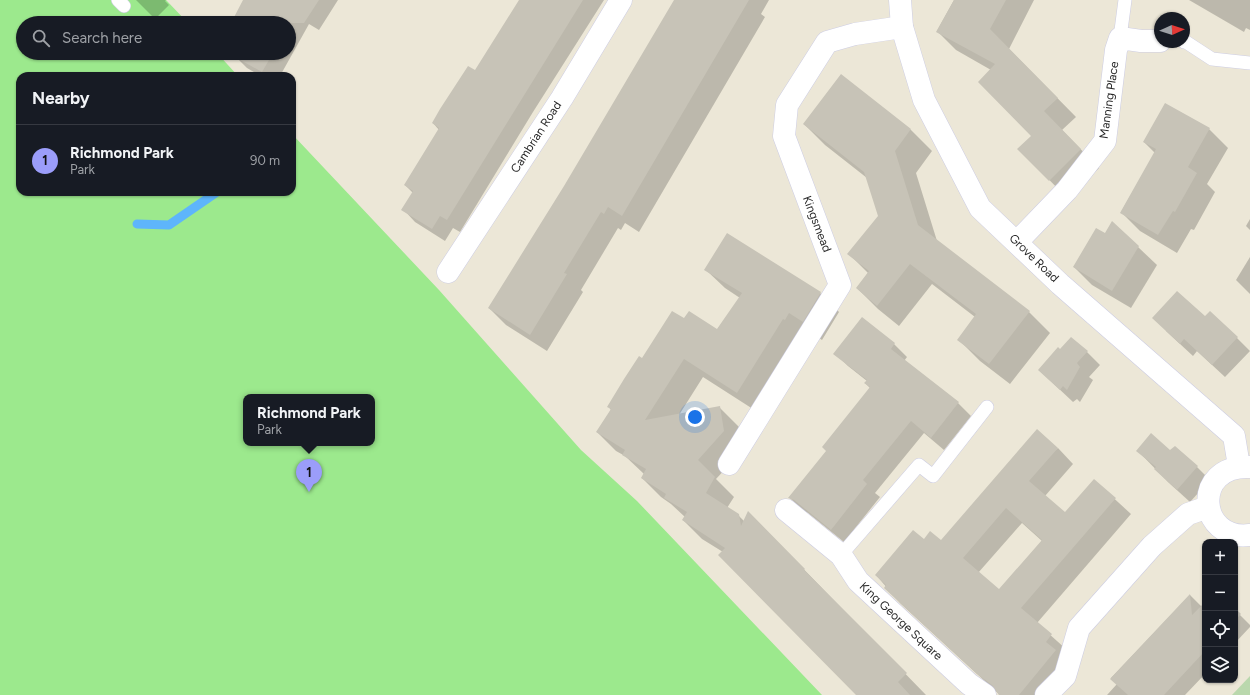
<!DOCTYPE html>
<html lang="en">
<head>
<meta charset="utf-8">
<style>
	body { margin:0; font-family:Figtree,sans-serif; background:#242831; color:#f1f3f6 }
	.controls { position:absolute; right:12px; bottom:12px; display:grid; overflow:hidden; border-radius:8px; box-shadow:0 1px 3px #0004 }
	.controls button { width:36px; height:36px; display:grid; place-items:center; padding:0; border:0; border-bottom:1px solid #363941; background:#171b24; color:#f1f3f6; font:20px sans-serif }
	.compass { position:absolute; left:1154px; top:12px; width:36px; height:36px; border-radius:50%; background:#171b24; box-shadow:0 1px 3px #0004; rotate:87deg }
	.you { position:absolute; left:695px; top:417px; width:14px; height:14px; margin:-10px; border:3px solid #fff; border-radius:50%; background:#1a73e8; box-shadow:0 0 0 6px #1a73e833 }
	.badge { display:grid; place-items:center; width:26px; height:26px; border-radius:50%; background:#9b9dfa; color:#111; font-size:13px; font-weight:700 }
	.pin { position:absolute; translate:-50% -33px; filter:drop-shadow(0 1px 2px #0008) }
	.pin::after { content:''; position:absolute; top:21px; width:14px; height:12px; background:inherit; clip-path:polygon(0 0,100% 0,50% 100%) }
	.popup { position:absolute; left:243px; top:394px; width:132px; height:52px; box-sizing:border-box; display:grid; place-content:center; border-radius:8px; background:#171b24; filter:drop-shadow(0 1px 3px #0005); font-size:13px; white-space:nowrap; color:#9ea1a6 }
	.popup b { font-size:15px; color:#f1f3f6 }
	.popup::after { content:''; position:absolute; left:50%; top:100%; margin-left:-8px; border:8px solid transparent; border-top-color:#171b24 }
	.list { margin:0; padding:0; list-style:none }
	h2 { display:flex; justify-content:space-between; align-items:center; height:52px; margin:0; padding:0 16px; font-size:17px }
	h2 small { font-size:13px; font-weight:400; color:#9ea1a6 }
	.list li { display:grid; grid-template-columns:26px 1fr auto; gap:12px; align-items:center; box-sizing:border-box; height:72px; padding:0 16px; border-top:1px solid #363941 }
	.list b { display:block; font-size:15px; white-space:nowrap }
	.list p { margin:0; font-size:13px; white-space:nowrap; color:#9ea1a6 }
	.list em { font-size:13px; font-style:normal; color:#9ea1a6 }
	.icon { flex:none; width:22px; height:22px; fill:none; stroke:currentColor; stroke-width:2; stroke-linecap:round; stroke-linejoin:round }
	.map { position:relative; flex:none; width:1250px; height:695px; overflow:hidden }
	.search { position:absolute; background:#171b24; box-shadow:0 1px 3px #0004; left:16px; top:16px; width:280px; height:44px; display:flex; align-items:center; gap:10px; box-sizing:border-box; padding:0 14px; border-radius:22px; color:#9ea1a6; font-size:15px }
	.panel { position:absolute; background:#171b24; box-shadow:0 1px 3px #0004; left:16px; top:72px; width:280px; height:124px; border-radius:12px }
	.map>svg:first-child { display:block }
	.green { fill:#9ce98d; fill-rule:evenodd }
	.cemetery { fill:#bad8ad }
	.shadow { fill:#0003; fill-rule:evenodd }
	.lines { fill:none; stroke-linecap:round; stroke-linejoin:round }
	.stream { stroke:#5eb5fb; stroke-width:9 }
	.building { fill:#c7c3b7; fill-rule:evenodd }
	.lane-casing { stroke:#cdcde3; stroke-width:14 }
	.street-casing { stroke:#cdcde3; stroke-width:23 }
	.lane { stroke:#fff; stroke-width:13 }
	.street { stroke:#fff; stroke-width:22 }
	.labels { text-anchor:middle; stroke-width:3.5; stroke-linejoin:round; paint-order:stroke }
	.street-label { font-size:12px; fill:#282828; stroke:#fff }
</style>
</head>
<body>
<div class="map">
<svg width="1250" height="695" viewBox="0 0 1250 695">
	<rect width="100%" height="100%" fill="#ece7d7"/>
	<path class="green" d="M 0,0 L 166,0 L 188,23 L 23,23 L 23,53 L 217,53 L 238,76 L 20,76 L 20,192 L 292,192 L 292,134 L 439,290 L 581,450 L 637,501 L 822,695 L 0,695 ZM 246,397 L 372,397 L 372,443 L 246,443 Z"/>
	<path class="cemetery" d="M 1250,676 L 1250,695 L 1232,695 Z"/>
	<g class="shadow">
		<path d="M 136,0 L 166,0 L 165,1 L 169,5 L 155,19 Z"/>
		<path d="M 245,0 L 338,0 L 319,30 L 309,24 L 280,76 L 261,76 L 247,68 L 234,55 L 235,53 L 289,53 L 289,23 L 232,23 Z"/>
		<path d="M 521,0 L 604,0 L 533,112 L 460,232 L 453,228 L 445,241 L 415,222 L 403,209 L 413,193 L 405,185 L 439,130 L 433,123 L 475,72 Z"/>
		<path d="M 675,0 L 769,0 L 761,14 L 765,17 L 639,232 L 625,223 L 621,230 L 618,228 L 581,290 L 583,292 L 547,351 L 506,325 L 489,308 L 565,186 Z"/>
		<path d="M 954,0 L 1034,0 L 1009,49 L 1076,117 L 1062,130 L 1099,168 L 1068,199 L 1019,149 L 1032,136 L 991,70 L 956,50 L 937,31 Z"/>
		<path d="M 1189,0 L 1250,0 L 1250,30 L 1246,28 L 1244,32 Z"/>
		<path d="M 841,75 L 911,130 L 932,151 L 916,173 L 937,241 L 1029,312 L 1050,333 L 1010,384 L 980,361 L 959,340 L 975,317 L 932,284 L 899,326 L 878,309 L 857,288 L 868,273 L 849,254 L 879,216 L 867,178 L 825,145 L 804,124 Z"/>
		<path d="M 1165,105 L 1209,129 L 1228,148 L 1207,184 L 1215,192 L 1194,230 L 1191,229 L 1177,253 L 1140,231 L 1121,212 L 1155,153 L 1144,142 Z"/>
		<path d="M 1250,219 L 1250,230 L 1246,226 Z"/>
		<path d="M 1138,247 L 1157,265 L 1131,308 L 1092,285 L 1074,267 Z"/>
		<path d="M 1250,257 L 1250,294 L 1236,280 Z"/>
		<path d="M 706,270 L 820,293 L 839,312 L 822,340 L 809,331 L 756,411 L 703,377 L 679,415 L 720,408 L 739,427 L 743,450 L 716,479 L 734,497 L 727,508 L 738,515 L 744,521 L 749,513 L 926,695 L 858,695 L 723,552 L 702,539 L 683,520 L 685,517 L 671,504 L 661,497 L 642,478 L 644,474 L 625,456 L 616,451 L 597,432 L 611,410 L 608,406 L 642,360 L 684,320 L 717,330 L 740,298 L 725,288 Z"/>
		<path d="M 1205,318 L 1237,338 L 1250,351 L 1225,377 L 1197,351 L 1193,356 L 1166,331 Z"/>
		<path d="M 862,319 L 894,344 L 907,357 L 904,361 L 958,403 L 971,416 L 944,450 L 924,433 L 875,493 L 880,497 L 844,542 L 808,513 L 802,510 L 790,498 L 827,451 L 870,388 L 865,383 L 867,381 L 848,366 L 835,353 Z"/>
		<path d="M 1060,351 L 1087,352 L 1100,365 L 1089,377 L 1093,380 L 1080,402 L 1077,399 L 1073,402 L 1039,370 Z"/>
		<path d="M 1058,448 L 1073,464 L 1045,496 L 1065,514 L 1094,480 L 1131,514 L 1037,623 L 1067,650 L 1047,695 L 1000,695 L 900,603 L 876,575 L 924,540 L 941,541 ZM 1022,523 L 1042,541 L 999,590 L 978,573 Z"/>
		<path d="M 1138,451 L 1171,452 L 1197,467 L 1210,480 L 1190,502 L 1168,482 Z"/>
		<path d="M 1190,595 L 1202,607 L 1205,604 L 1205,674 L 1185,695 L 1107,695 L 1117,684 L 1111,678 Z"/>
		<path d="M 1235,610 L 1250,625 L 1250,627 L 1235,643 Z"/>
	</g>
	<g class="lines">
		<path class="stream" d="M 137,224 L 169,225 L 217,192"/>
	</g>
	<g class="building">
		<path d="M 243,0 L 319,0 L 304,23 L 290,23 L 289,24 L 289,23 L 231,23 Z"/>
		<path d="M 519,0 L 583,0 L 447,220 L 440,216 L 432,229 L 401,210 L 413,191 L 404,185 L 439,128 L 432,123 L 440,109 L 468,66 L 475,70 Z"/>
		<path d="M 674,0 L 749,0 L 622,216 L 608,207 L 604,214 L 601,212 L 564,273 L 567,274 L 530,335 L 488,308 L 564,186 Z"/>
		<path d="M 954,0 L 1006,0 L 990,29 L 1058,98 L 1044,111 L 1081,149 L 1049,181 L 1017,149 L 1031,136 L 978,82 L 995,64 L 936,32 Z"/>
		<path d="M 234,53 L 273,53 L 262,72 L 233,56 Z"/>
		<path d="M 841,74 L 911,129 L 895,151 L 918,225 L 1030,311 L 989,364 L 957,340 L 976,314 L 910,264 L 877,306 L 856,288 L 869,271 L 847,254 L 878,216 L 864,172 L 803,124 Z"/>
		<path d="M 1165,103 L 1210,128 L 1188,167 L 1197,173 L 1175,212 L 1173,211 L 1158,235 L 1120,213 L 1156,149 L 1143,142 Z"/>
		<path d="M 1112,221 L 1139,246 L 1112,291 L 1073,267 L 1096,228 L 1105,233 Z"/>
		<path d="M 727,233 L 821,292 L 803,322 L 789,313 L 785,320 L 783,319 L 737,393 L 684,359 L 645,420 L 720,406 L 724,431 L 698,460 L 715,477 L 706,493 L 739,514 L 741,526 L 748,511 L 805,569 L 804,570 L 907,673 L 898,682 L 910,695 L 856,695 L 718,555 L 725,548 L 682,520 L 687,512 L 664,498 L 666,494 L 641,478 L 646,469 L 622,455 L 625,450 L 596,432 L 611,409 L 607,407 L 624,379 L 639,356 L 642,358 L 672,311 L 684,318 L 689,311 L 717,329 L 742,293 L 704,270 Z"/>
		<path d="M 1177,291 L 1205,316 L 1210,311 L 1238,337 L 1212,365 L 1184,339 L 1180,344 L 1152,318 Z"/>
		<path d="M 862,317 L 895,343 L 891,349 L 959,402 L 931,438 L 911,421 L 863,480 L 867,484 L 831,530 L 794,500 L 788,498 L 826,451 L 822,447 L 870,387 L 864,383 L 867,380 L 833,354 Z"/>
		<path d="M 1071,337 L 1088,351 L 1077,363 L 1080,367 L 1067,390 L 1063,386 L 1060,390 L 1038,370 L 1058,347 L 1060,349 Z"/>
		<path d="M 1037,429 L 1058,448 L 1029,481 L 1065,512 L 1094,479 L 1116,498 L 1021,608 L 1052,634 L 1046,642 L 1056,650 L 1019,695 L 999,695 L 992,685 L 977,674 L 884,588 L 886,585 L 875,575 L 913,530 L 924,539 L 930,531 L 941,540 ZM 1006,508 L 1042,540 L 999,589 L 963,558 Z"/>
		<path d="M 1151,433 L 1170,450 L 1175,446 L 1198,466 L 1177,490 L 1154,469 L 1156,467 L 1136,451 Z"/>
		<path d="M 1190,594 L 1192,615 L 1205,602 L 1205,651 L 1164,695 L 1128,695 L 1110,679 Z"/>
		<path d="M 1235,608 L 1241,614 L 1235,620 Z"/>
	</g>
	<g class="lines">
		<defs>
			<g id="lane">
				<path d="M 118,0 L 124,6"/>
				<path d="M 1120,38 L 1125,0"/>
				<path d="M 1184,42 L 1186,42 L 1212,59 L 1250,63"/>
				<path d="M 841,555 L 919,465 L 933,476 L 987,407"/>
			</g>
			<g id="street">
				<path d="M 900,0 L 902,27 L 924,100 L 980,208 L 1060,284 L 1234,436 L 1239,466"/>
				<path d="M 1017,242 L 1067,190 L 1105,141 L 1116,50 L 1120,38 L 1141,41 L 1160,41"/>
				<path d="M 448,272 L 562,98 L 621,0"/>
				<path d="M 729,464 L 840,285 L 784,136 L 787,105 L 827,42 L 855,34 L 902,27"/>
				<path d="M 1250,467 C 1191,464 1198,542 1250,535"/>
				<path d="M 786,510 L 841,555 L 858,581 L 969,684 L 985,695"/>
				<path d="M 1046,695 L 1065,676 L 1079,628 L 1152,546 L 1188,514 L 1208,507"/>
			</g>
		</defs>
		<use href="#lane" class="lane-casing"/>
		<use href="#street" class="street-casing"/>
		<use href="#lane" class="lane"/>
		<use href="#street" class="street"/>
	</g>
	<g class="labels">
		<g class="street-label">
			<text transform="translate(1109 100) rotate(-82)" y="4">Manning Place</text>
			<text transform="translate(536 137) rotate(-57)" y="4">Cambrian Road</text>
			<text transform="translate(817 224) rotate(69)" y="4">Kingsmead</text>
			<text transform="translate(1034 258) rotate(44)" y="4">Grove Road</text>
			<text transform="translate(901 621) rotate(43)" y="4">King George Square</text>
		</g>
	</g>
</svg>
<div class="controls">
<button>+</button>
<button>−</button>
<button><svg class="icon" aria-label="locate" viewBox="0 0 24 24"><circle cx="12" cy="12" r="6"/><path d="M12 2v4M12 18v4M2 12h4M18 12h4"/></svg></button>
<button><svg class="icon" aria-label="layers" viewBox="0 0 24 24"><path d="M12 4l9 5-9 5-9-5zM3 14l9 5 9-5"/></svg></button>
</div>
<svg class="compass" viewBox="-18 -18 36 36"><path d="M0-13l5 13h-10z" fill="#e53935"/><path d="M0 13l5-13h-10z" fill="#9ea1a6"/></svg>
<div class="you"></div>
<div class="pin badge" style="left:309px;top:492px">1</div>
<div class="popup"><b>Richmond Park</b>Park</div>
<div class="search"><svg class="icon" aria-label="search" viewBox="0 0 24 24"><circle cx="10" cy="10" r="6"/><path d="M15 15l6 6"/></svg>Search here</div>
<section class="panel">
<h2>Nearby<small></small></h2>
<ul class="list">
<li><span class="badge">1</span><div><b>Richmond Park</b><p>Park</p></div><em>90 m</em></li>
</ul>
</section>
</div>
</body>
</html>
